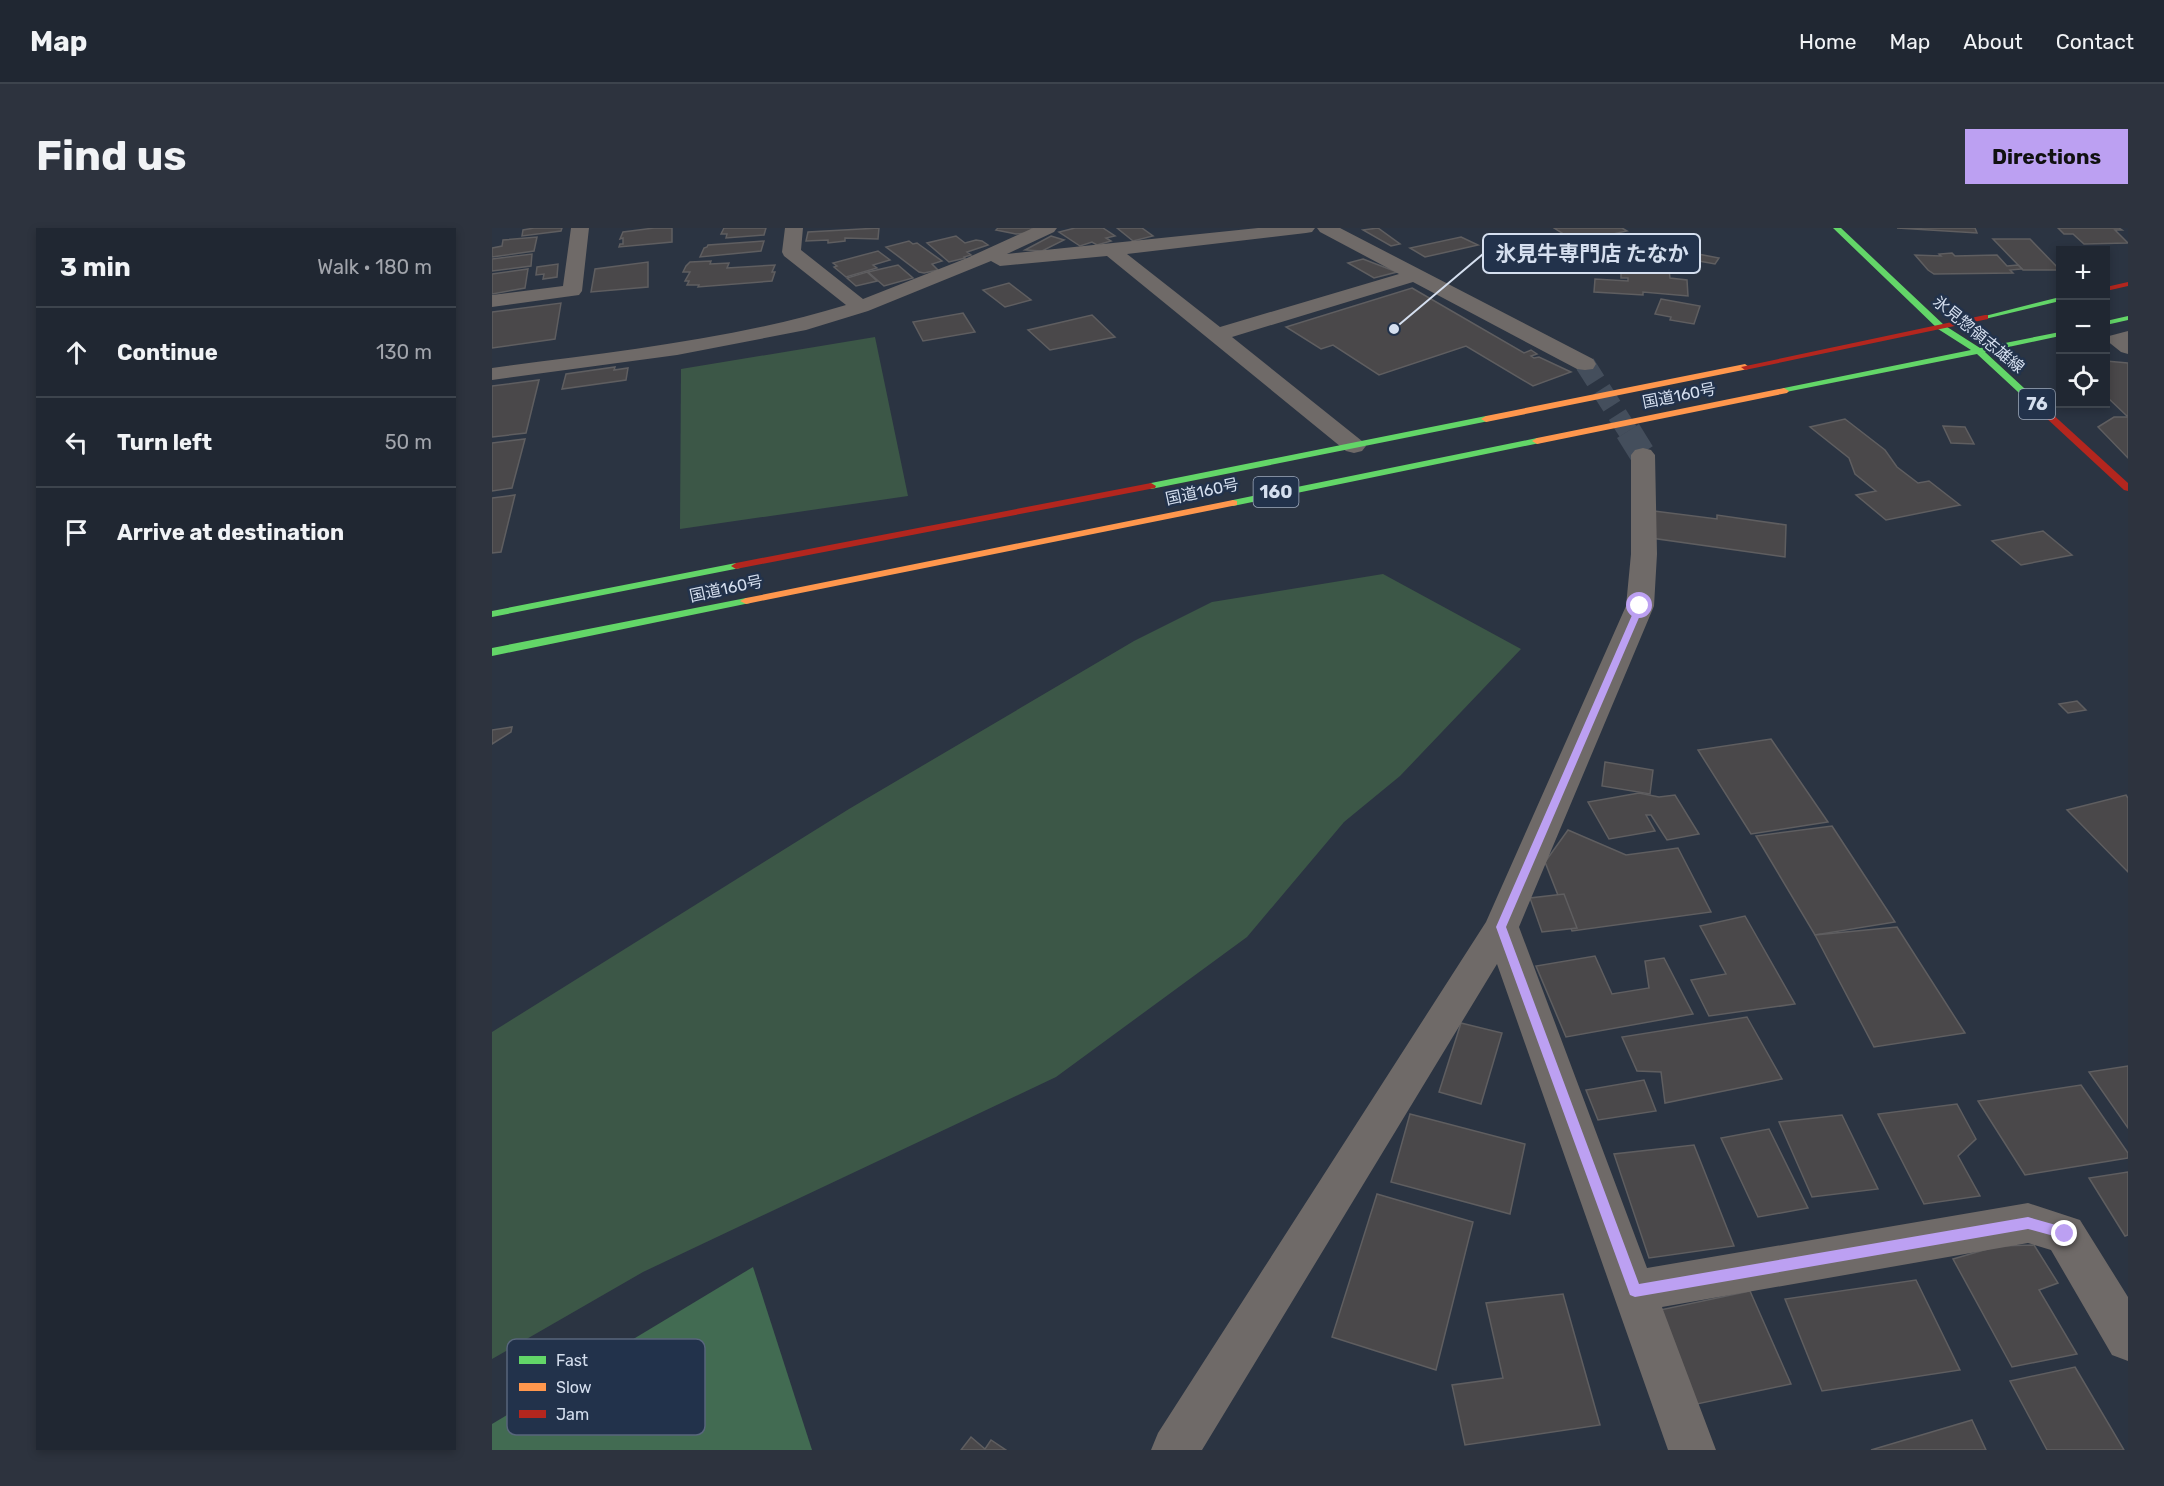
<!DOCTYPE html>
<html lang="en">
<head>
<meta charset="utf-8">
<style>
	body { margin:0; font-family:Rubik,"Noto Sans JP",sans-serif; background:#2d333e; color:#f1f3f6 }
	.controls { position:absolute; right:18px; top:18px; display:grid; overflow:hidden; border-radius:0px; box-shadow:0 3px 9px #0003 }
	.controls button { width:54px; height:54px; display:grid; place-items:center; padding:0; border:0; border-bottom:2px solid #3d444d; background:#202732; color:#f1f3f6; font:30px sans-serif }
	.stop { position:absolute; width:18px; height:18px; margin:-14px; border:4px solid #bca0f2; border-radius:50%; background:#fff }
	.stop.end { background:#bca0f2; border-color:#fff; box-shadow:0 2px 6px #0008 }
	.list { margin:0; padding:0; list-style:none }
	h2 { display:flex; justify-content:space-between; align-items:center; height:78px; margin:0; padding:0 24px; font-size:26px }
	h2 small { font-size:20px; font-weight:400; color:#a2a5ac }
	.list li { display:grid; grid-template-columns:39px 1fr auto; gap:18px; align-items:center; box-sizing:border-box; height:90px; padding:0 24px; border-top:2px solid #3d444d }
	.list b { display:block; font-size:22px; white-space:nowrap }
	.list em { font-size:20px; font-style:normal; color:#a2a5ac }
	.icon { flex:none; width:33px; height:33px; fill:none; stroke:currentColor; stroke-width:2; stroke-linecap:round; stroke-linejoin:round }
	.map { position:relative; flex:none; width:1636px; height:1222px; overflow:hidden; border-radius:0px }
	header { display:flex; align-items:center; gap:36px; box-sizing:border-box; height:84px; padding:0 30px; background:#202732; border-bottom:2px solid #3d444d }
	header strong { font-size:28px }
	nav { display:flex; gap:33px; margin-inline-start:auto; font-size:21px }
	.intro { display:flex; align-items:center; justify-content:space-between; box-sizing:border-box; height:144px; padding:0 36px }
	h1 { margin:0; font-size:42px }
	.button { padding:15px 27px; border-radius:0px; background:#bca0f2; color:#111; font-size:21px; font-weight:700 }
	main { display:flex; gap:36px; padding:0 36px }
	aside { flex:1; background:#202732; border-radius:0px; box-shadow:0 3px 9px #0003 }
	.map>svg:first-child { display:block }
	.green { fill:#3c5747 }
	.forest { fill:#426b52 }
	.building { fill:#4a484a; stroke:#5f5e60; stroke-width:1.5 }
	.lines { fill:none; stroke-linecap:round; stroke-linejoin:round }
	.street-tunnel-far1 { stroke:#444e5c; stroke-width:20; stroke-dasharray:20 10; stroke-linecap:butt }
	.street-tunnel { stroke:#444e5c; stroke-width:26; stroke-dasharray:26 13; stroke-linecap:butt }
	.street { fill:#6f6a68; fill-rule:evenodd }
	.fast { fill:#63d668; fill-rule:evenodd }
	.slow { fill:#ff974d; fill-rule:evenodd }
	.jam { fill:#b3261e; fill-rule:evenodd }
	.route { fill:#bca0f2 }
	.labels { text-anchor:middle; stroke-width:5; stroke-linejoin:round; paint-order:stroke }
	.far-street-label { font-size:16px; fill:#d5dfef; stroke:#22324b }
	.shield { fill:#22324b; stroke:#9fabbe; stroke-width:1.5 }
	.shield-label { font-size:18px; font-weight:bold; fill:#d5dfef }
	.key { fill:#22324b; stroke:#58667c; stroke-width:1.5 }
	.key-label { font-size:16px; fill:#d5dfef }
	.leader { fill:none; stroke:#d5dfef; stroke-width:2 }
	.callout-dot { fill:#d5dfef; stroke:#22324b; stroke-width:2 }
	.callout { fill:#22324b; stroke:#d5dfef; stroke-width:2 }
	.callout-label { font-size:21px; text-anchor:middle; font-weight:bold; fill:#d5dfef }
</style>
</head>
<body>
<header>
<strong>Map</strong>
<nav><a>Home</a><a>Map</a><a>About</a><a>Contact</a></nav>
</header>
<div class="intro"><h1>Find us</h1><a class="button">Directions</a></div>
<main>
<aside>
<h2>3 min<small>Walk · 180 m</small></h2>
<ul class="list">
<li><svg class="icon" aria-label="ahead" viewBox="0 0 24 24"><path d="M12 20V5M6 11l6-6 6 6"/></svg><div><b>Continue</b></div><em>130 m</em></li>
<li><svg class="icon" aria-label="left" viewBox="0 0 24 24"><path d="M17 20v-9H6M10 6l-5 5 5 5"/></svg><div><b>Turn left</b></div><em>50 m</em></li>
<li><svg class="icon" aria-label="arrive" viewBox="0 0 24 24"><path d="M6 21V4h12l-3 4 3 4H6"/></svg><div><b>Arrive at destination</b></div></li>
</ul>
</aside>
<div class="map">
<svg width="1636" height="1222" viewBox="0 0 1636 1222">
	<rect width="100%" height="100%" fill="#2b3442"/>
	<g class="green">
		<path d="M 383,109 L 416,268 L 188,301 L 189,141 Z"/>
		<path d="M 891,346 L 1029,421 L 908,548 L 852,594 L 755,709 L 564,849 L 151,1044 L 0,1131 L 0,804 L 357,581 L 642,413 L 720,374 Z"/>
	</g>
	<path class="forest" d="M 261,1039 L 320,1222 L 0,1222 L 0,1196 Z"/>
	<g class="building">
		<path d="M 42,0 L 70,0 L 69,3 L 30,8 L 31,2 Z"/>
		<path d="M 162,0 L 180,0 L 180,14 L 127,19 L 128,16 L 131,16 L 131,10 L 128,11 L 131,4 Z"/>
		<path d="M 232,0 L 274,0 L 272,7 L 234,10 L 235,6 L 229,6 Z"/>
		<path d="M 387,0 L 386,11 L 353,10 L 353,13 L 336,15 L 336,12 L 314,13 L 316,4 Z"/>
		<path d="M 506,0 L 541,0 L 536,5 L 524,6 L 504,2 Z"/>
		<path d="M 583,0 L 611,0 L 623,8 L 614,10 L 619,13 L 605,17 L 600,14 L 588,18 L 567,4 Z"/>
		<path d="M 625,0 L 650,0 L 661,8 L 641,13 Z"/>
		<path d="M 886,0 L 908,16 L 899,18 L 871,2 Z"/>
		<path d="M 1062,0 L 1130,0 L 1135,3 L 1084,14 Z"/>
		<path d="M 1405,0 L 1483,0 L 1485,5 Z"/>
		<path d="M 1566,0 L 1627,0 L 1630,2 L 1623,2 L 1636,15 L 1592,16 L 1581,6 L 1572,6 Z"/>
		<path d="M 464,8 L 473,15 L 484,12 L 490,13 L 496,17 L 475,24 L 479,27 L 472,29 L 473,30 L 457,34 L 435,15 Z"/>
		<path d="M 559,8 L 572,12 L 550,23 L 533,22 Z"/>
		<path d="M 45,9 L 42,23 L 0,29 L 0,20 L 10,18 L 11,12 Z"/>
		<path d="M 969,9 L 986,17 L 933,29 L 918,20 Z"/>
		<path d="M 1501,11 L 1538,11 L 1568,42 L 1531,42 Z"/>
		<path d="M 272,13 L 269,23 L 208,29 L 212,20 L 215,19 L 216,17 Z"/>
		<path d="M 417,13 L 421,16 L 425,15 L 450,33 L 440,36 L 446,42 L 432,45 L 427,44 L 394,19 Z"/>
		<path d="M 386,23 L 398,32 L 381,37 L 385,40 L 354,49 L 342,39 L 345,38 L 341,35 Z"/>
		<path d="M 1460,25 L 1463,28 L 1505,27 L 1515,38 L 1526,37 L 1530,41 L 1518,42 L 1521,45 L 1442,46 L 1436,42 L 1423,27 L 1449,28 L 1447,26 Z"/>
		<path d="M 40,26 L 39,38 L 0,43 L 0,31 Z"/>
		<path d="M 1206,26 L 1227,30 L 1223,36 L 1201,32 Z"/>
		<path d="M 1129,29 L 1176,32 L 1178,50 L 1195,52 L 1196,68 L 1151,64 L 1151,67 L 1102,64 L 1103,51 L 1136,53 L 1136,50 L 1129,50 Z"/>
		<path d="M 871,31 L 905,44 L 882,50 L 856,35 Z"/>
		<path d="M 219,33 L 218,36 L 237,35 L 235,40 L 283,37 L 280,44 L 283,44 L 280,53 L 206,59 L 207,57 L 195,57 L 197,53 L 193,53 L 198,44 L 191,44 L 194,38 L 198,34 Z"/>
		<path d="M 156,34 L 156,59 L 99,64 L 103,41 Z"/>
		<path d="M 66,36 L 65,49 L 51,51 L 52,46 L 44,47 L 45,39 Z"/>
		<path d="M 406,37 L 421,50 L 392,58 L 376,44 Z"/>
		<path d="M 36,41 L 33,60 L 0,66 L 0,46 Z"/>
		<path d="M 375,44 L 385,53 L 364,58 L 355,50 Z"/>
		<path d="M 517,55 L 539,72 L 513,79 L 491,62 Z"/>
		<path d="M 920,60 L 1032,125 L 1039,122 L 1045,126 L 1039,128 L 1042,130 L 1047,129 L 1079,144 L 1041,158 L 974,118 L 887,147 L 841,117 L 829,121 L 794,99 Z"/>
		<path d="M 1169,71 L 1208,78 L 1202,96 L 1178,92 L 1179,89 L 1163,86 Z"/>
		<path d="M 69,75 L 63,111 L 0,120 L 0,84 Z"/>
		<path d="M 471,85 L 483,104 L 431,113 L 421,94 Z"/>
		<path d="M 600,87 L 623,109 L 558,122 L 536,102 Z"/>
		<path d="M 1614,133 L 1636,135 L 1636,189 L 1614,168 Z"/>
		<path d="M 123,139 L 122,142 L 136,140 L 134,152 L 70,161 L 74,146 Z"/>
		<path d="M 47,152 L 34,205 L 0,209 L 0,158 Z"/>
		<path d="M 1622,189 L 1636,189 L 1636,230 L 1606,199 Z"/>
		<path d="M 1353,191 L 1393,222 L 1405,239 L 1426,255 L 1437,253 L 1468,277 L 1394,292 L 1364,267 L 1384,263 L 1363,246 L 1357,230 L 1318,199 Z"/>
		<path d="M 1451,198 L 1473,199 L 1482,216 L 1459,215 Z"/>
		<path d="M 33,211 L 20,260 L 0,263 L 0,215 Z"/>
		<path d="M 23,267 L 9,324 L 0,325 L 0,270 Z"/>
		<path d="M 1162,283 L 1225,291 L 1225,287 L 1294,297 L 1293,329 L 1159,310 Z"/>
		<path d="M 1551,303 L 1580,327 L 1529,337 L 1500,313 Z"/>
		<path d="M 1585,473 L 1594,482 L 1576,485 L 1567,476 Z"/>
		<path d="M 20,499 L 19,504 L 0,516 L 0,502 Z"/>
		<path d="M 1279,511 L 1336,594 L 1259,606 L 1206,522 Z"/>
		<path d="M 1113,534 L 1161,542 L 1158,566 L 1110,558 Z"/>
		<path d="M 1147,565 L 1167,569 L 1183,567 L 1207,606 L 1175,612 L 1159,587 L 1154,587 L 1163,603 L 1117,611 L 1096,574 Z"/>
		<path d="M 1634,567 L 1636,570 L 1636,644 L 1575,582 Z"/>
		<path d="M 1340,598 L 1403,694 L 1323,707 L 1264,608 Z"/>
		<path d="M 1076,602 L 1134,627 L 1186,620 L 1219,684 L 1080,703 L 1053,634 Z"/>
		<path d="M 1072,666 L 1085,700 L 1050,704 L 1038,670 Z"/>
		<path d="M 1253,688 L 1303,776 L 1217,788 L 1199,752 L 1234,746 L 1208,698 Z"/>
		<path d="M 1405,699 L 1473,805 L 1382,819 L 1323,707 Z"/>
		<path d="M 1103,728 L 1120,766 L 1157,760 L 1153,733 L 1172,730 L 1201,786 L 1074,809 L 1044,738 Z"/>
		<path d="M 1255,789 L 1290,851 L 1173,875 L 1169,844 L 1145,843 L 1130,809 Z"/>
		<path d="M 969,795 L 1010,805 L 989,876 L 947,864 Z"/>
		<path d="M 1636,838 L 1636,900 L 1597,844 Z"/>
		<path d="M 1152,852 L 1164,883 L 1106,892 L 1094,862 Z"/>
		<path d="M 1589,857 L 1636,925 L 1636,930 L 1533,947 L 1486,873 Z"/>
		<path d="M 1465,876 L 1484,911 L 1466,928 L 1488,968 L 1432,976 L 1386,886 Z"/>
		<path d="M 918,886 L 1033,916 L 1018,986 L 899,954 Z"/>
		<path d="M 1350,887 L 1386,961 L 1320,969 L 1287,894 Z"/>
		<path d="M 1277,901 L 1316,980 L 1266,989 L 1229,910 Z"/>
		<path d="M 1202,917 L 1242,1018 L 1157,1030 L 1122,926 Z"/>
		<path d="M 1636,944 L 1636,1007 L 1633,1008 L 1597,950 Z"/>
		<path d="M 885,966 L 981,994 L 944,1142 L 840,1109 Z"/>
		<path d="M 1542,1017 L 1566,1055 L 1547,1062 L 1585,1126 L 1520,1139 L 1461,1031 L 1506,1018 Z"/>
		<path d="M 1424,1052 L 1468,1142 L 1330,1163 L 1293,1071 Z"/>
		<path d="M 1258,1063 L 1299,1156 L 1205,1176 L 1168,1082 Z"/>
		<path d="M 1071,1066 L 1108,1197 L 973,1217 L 960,1157 L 1011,1150 L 994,1075 Z"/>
		<path d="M 1583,1139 L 1632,1222 L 1555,1222 L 1518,1153 Z"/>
		<path d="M 1480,1192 L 1494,1222 L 1379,1222 Z"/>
		<path d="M 479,1209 L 493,1221 L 499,1212 L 514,1222 L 469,1222 Z"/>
	</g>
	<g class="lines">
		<path class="street-tunnel-far1" d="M 1093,136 L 1137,205"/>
		<path class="street-tunnel" d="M 1136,203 L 1151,227"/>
		<g class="street">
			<path d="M 79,0 L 97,0 L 90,63 L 87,67 L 0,79 L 0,67 L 71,58 Z"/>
			<path d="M 293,0 L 311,0 L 309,22 L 371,71 L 475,30 L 541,0 L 565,0 L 562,4 L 515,26 L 766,0 L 823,0 L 820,4 L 814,5 L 635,26 L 728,99 L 907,46 L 828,4 L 825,0 L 848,0 L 1101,131 L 1104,136 L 1101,141 L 1093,142 L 1085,141 L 921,54 L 740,109 L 870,213 L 874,218 L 870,223 L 862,225 L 854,223 L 615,28 L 508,38 L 499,33 L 376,83 L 314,102 L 185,127 L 0,152 L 0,140 C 119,124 240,112 354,77 L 292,28 L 290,24 Z"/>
			<path d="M 1636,103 L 1636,126 L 1629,124 L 1614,112 L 1617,108 Z"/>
			<path d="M 1151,220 L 1159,222 L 1163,227 L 1165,326 L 1162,378 L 1027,699 L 1155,1040 L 1536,975 L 1588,992 L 1636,1069 L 1636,1133 L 1620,1127 L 1559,1022 L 1536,1015 L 1170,1079 L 1224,1222 L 1176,1222 L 1005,736 L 710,1222 L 659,1222 L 666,1205 L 994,694 L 1134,378 L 1139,326 L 1139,227 L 1143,222 Z"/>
		</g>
		<g class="fast">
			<path d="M 1341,0 L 1349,0 L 1452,97 L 1488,120 L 1568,104 L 1568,108 L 1493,124 L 1557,183 L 1557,187 L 1551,187 L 1485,126 L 1289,165 L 1287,163 L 1292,160 L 1479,122 L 1446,101 Z"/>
			<path d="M 1568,69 L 1568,73 L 1493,91 L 1489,89 Z"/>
			<path d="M 1636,88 L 1636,92 L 1614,97 L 1614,93 Z"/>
			<path d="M 994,188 L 999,191 L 997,193 L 659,261 L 654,258 L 659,255 Z"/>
			<path d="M 1045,210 L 1050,213 L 1048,215 L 741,278 L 736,275 L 741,272 Z"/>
			<path d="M 244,335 L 248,336 L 248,340 L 0,389 L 0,383 Z"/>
			<path d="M 254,370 L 260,373 L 258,375 L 0,428 L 0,420 Z"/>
		</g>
		<g class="slow">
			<path d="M 1253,136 L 1257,139 L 1256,141 L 994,194 L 989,191 L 994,188 Z"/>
			<path d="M 1292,160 L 1297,163 L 1295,165 L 1045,216 L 1040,213 L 1045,210 Z"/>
			<path d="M 741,272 L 745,273 L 745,277 L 254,376 L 248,373 L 254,370 Z"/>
		</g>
		<g class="jam">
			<path d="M 1636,54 L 1636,58 L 1614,63 L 1614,59 Z"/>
			<path d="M 1493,87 L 1496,87 L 1496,91 L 1253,142 L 1249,139 Z"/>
			<path d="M 1551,183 L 1557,183 L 1636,255 L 1636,263 L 1632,262 L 1551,187 Z"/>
			<path d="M 659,255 L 664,258 L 663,260 L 244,341 L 239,338 L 244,335 Z"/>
		</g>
	</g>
	<path class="route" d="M 1148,376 L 1152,378 L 1014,699 L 1147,1056 L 1536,989 L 1578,1001 L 1579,1006 L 1578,1010 L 1573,1011 L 1536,1001 L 1143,1069 L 1138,1067 L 1004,699 L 1144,378 Z"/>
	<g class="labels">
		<g class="far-street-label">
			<text transform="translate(1487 106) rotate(39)" y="6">氷見惣領志雄線</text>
			<text transform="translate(1187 167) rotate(-11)" y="6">国道160号</text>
			<text transform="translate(710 263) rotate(-12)" y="6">国道160号</text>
			<text transform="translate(234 360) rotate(-12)" y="6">国道160号</text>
		</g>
		<g class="shield">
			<rect x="1527" y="161" width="36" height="30" rx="4.5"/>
			<rect x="761.5" y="249" width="45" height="30" rx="4.5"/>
		</g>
		<g class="shield-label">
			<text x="1545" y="182">76</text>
			<text x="784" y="270">160</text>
		</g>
	</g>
	<rect x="15" y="1111" width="198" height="96" rx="9" class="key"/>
	<rect x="27" y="1128" width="27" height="8" fill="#63d668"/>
	<rect x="27" y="1155" width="27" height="8" fill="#ff974d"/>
	<rect x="27" y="1182" width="27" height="8" fill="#b3261e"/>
	<g class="key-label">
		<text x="64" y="1138">Fast</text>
		<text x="64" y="1165">Slow</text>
		<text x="64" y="1192">Jam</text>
	</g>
	<path class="leader" d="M902 101L991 26"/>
	<circle class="callout-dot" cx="902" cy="101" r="6"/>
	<rect class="callout" x="991" y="6" width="217" height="39" rx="6"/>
	<g class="callout-label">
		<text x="1100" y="33">氷見牛専門店 たなか</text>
	</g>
</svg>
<div class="controls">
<button>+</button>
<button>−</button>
<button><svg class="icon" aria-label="locate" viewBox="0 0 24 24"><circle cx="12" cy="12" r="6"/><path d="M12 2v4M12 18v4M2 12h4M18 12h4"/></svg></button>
</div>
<div class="stop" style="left:1148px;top:378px"></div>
<div class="stop end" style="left:1573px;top:1006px"></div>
</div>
</main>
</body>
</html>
